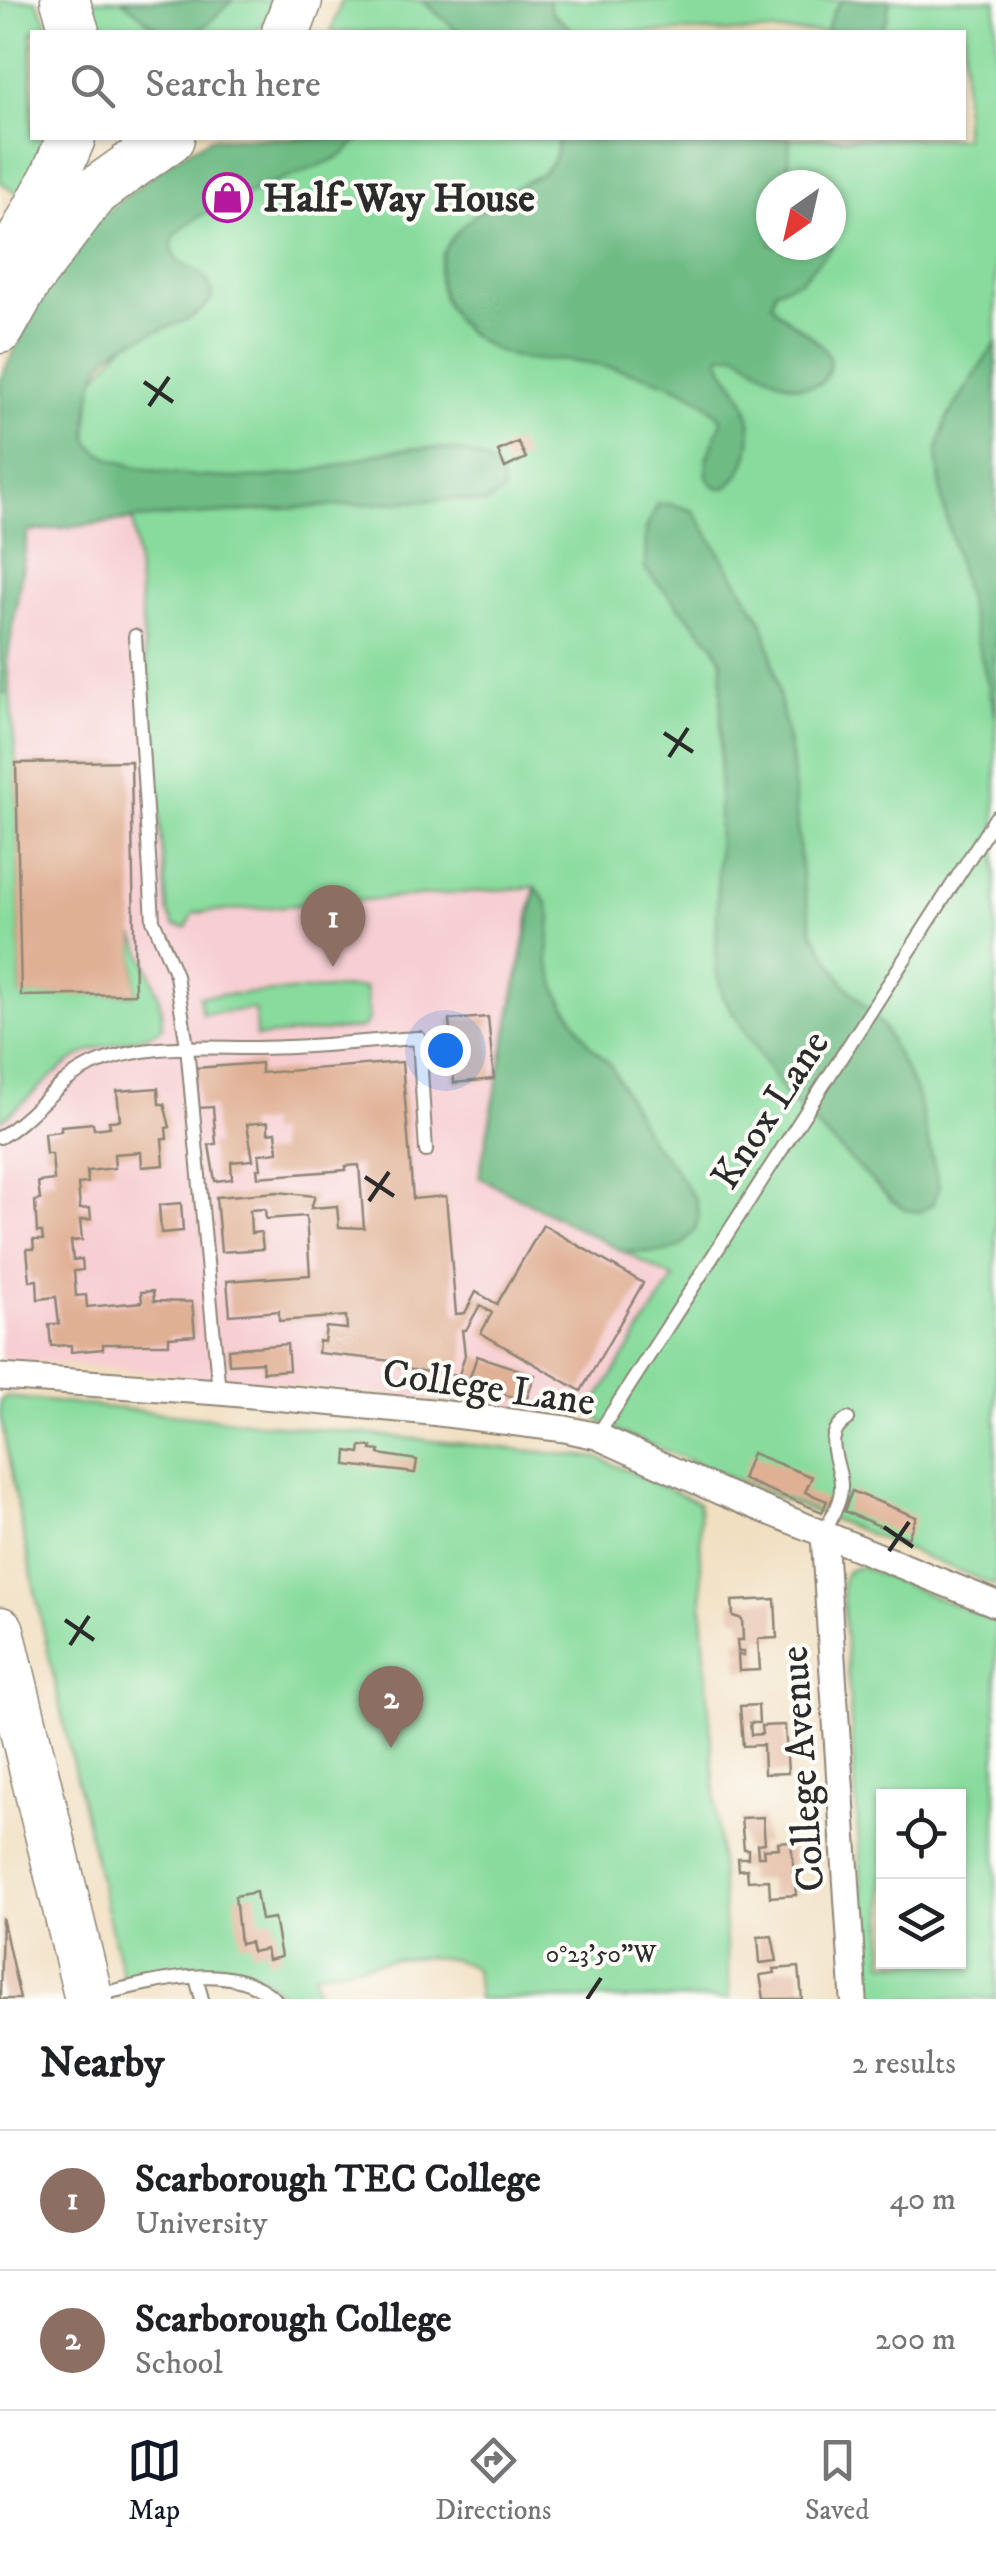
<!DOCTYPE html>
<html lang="en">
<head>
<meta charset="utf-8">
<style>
	body { margin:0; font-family:"IM FELL DW Pica",serif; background:#f2f2f2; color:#202124 }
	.controls { position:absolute; right:30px; bottom:30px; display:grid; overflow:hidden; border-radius:0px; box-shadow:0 2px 8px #0004 }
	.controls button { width:90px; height:90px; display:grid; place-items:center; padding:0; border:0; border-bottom:2px solid #e0e0e0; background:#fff; color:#202124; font:50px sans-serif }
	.compass { position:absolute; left:756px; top:170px; width:90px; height:90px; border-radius:50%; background:#fff; box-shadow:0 2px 8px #0004; rotate:214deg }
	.you { position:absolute; left:445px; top:1050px; width:35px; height:35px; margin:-25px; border:8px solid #fff; border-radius:50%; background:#1a73e8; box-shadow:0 0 0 15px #1a73e833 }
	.badge { display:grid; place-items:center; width:65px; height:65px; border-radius:50%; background:#111827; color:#fff; font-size:32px; font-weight:700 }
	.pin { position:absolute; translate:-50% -82px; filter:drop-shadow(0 2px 5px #0008) }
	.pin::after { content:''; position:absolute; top:52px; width:35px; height:30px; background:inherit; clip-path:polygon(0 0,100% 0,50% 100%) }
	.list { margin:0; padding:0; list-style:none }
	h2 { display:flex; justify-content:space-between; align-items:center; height:130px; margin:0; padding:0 40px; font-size:42px }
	h2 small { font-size:32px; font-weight:400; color:#757577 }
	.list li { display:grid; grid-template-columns:65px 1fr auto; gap:30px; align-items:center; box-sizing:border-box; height:140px; padding:0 40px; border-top:2px solid #e0e0e0 }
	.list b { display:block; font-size:38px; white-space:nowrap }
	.list p { margin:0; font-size:32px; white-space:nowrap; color:#757577 }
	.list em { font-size:32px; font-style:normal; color:#757577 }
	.icon { flex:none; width:55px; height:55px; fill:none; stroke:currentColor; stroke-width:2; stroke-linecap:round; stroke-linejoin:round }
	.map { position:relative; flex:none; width:996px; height:1999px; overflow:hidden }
	.search { position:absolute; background:#fff; box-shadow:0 2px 8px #0004; left:30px; right:30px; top:30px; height:110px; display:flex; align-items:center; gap:25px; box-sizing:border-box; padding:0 35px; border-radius:0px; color:#757577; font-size:38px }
	.sheet { height:410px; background:#fff }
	nav { display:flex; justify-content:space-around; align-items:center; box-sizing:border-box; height:140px; border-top:2px solid #e0e0e0; background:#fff; font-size:28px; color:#757577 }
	nav a { display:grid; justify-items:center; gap:5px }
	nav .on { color:#111827 }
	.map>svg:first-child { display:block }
	.built { fill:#f7cfd3 }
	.green { fill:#88db9d; stroke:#5a8364; stroke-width:2.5; fill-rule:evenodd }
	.forest { fill:#6ebb84; stroke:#4c7358; stroke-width:2.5 }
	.building { fill:#e0b094 }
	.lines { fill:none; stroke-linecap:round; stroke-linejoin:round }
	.lane-casing { stroke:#8e8576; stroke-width:16 }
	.street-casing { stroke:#8e8576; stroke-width:29 }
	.highway-casing { stroke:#8e8576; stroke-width:51 }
	.lane { stroke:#fff; stroke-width:12 }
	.street { stroke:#fff; stroke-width:25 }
	.highway { stroke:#fff; stroke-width:48 }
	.ticks { fill:none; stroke:#2b2b2b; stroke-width:4 }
	.labels { text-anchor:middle; stroke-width:8; stroke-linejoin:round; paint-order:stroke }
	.poi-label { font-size:40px; font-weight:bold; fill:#2b2b2b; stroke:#fdfcf7; text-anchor:start }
	.street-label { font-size:40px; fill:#2b2b2b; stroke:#fdfcf7 }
	.ticks-label { font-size:25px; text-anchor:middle; fill:#2b2b2b; stroke:#fdfcf7; stroke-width:8; stroke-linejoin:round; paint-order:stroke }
</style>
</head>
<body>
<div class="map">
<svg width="996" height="1999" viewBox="0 0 996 1999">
	<rect width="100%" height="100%" fill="#fdfcf7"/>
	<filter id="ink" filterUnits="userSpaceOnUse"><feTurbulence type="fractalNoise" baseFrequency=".01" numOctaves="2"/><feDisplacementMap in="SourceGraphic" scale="20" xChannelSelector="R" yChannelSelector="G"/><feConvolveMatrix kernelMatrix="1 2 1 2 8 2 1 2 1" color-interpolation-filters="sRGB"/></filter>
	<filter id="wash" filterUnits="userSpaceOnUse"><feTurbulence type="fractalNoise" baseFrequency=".0048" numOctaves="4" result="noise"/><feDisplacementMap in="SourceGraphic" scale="40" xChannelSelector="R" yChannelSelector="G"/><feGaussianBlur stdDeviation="2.25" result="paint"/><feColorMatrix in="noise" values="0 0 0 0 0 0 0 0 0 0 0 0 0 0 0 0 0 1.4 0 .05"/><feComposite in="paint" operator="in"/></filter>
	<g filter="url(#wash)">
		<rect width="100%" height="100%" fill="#f1dfc1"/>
		<path class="built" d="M 500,477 L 536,887 L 479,1177 L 674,1278 L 589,1413 L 0,1358 L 0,693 L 10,692 L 7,663 L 27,532 Z"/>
		<g class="green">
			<path d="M 0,0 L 36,0 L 52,32 L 32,32 L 32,138 L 55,138 L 26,198 L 0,182 Z"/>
			<path d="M 88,0 L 274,0 L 266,21 L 256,32 L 106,32 Z"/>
			<path d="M 342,0 L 996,0 L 996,1586 L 614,1430 L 589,1413 L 674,1278 L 479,1177 L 535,887 L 194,913 L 186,928 L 174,926 L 168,912 L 133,520 L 27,532 L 69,408 L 158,306 L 155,246 L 294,138 L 964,138 L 964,32 L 331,32 ZM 771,185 L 831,185 L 831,245 L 771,245 Z"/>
			<path d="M 0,693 L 10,693 L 16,763 L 21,995 L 135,994 L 134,935 C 147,964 163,994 162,1027 L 158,1031 C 134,1043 106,1042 82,1055 C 50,1072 29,1101 0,1121 Z"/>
			<path d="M 365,987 L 369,1019 L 363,1028 L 256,1037 L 255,1009 L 202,1014 L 199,996 Z"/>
			<path d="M 6,1397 L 599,1458 L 699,1503 L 703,1626 L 730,1999 L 478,1999 L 475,1969 C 438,1943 357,1967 314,1973 L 317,1994 L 306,1999 L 286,1998 L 264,1978 L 228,1965 L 191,1967 L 123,1978 C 78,1791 35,1604 0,1414 L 0,1401 Z"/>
			<path d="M 862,1567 L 996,1622 L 996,1999 L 869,1999 L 842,1585 C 844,1572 849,1568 862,1567 ZM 884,1796 L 958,1796 L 958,1962 L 884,1962 Z"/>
		</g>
		<g class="forest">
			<path d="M 122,0 L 233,0 L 199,32 L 161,32 Z"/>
			<path d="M 421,0 L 548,0 L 552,13 L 575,32 L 459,32 Z"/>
			<path d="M 842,0 L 890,0 L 887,18 L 879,32 L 826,32 L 833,12 Z"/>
			<path d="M 211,138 L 360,138 C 355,143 350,149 344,154 C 315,173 168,212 172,247 C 175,275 211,263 212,298 C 191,334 118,329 99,369 C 93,381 83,431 90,443 C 109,474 229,481 264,477 C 287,475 310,472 332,467 C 351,462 371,454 390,451 C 423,445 506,444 503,493 L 484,504 L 456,499 L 296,508 L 133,519 L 28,532 L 7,663 L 10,693 L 0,693 L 0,379 L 50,280 L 87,226 L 174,159 Z"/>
			<path d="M 557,138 L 790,138 L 788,185 L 771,185 L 771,245 L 831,245 L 831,238 L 832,247 L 800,281 L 776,289 L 772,303 C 784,327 854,346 821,383 C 789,397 761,367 736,353 L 720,355 C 719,368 732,378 739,390 C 757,420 755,465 726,488 L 716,487 L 707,478 L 707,457 L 722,421 C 696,379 608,366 562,360 C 549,359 536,361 524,359 C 497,354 469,339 453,316 C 414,258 463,219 511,190 C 521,184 534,179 544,171 C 555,162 558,151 557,138 Z"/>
			<path d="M 996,342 L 996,717 L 942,500 L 937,453 L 946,420 Z"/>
			<path d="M 658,504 L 673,504 L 694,511 L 762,621 L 771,652 L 791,757 L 802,877 L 813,932 L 843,982 L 882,1025 L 916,1091 L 939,1186 L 933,1204 L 920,1212 L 906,1210 L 891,1200 L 786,1096 L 723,997 L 716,969 L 722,661 L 714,645 L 645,569 L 646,529 Z"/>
			<path d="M 536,887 L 548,904 L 551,918 L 548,960 L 559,995 L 590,1045 L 610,1064 L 651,1142 L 666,1157 L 695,1199 L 699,1215 L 695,1230 L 681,1246 L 666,1252 L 624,1252 L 479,1177 Z"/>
		</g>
		<g id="blocks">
			<g class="building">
				<path d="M 231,185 L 241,196 L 224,210 L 215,198 Z"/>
				<path d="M 518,442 L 526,458 L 505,468 L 498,451 Z"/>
				<path d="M 131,761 L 135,994 L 21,996 L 16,763 Z"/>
				<path d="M 488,1017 L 494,1079 L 454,1083 L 449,1020 Z"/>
				<path d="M 402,1062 L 413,1199 L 446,1196 L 456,1314 L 465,1313 L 476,1292 L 497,1304 L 543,1225 L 643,1283 L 581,1391 L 481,1333 L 492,1313 L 480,1305 L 466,1330 L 462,1330 L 465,1355 L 459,1375 L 402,1369 L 403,1362 L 318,1353 L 319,1341 L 324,1342 L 326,1327 L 347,1329 L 346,1316 L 279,1321 L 279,1311 L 230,1315 L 227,1281 L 310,1275 L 306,1216 L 266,1219 L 265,1209 L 250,1210 L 251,1233 L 261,1232 L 263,1249 L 221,1252 L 216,1197 L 278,1192 L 315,1196 L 311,1208 L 337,1206 L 339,1227 L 364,1228 L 359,1165 L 346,1166 L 346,1170 L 258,1177 L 257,1169 L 261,1169 L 259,1154 L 278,1152 L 276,1132 L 268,1133 L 268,1122 L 247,1124 L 253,1160 L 231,1162 L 232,1179 L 215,1181 L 209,1145 L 216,1144 L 213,1107 L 199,1108 L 196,1068 L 261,1063 L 261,1073 Z"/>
				<path d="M 158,1088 L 159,1104 L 164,1104 L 170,1127 L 166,1128 L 167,1139 L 162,1139 L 164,1165 L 142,1167 L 141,1152 L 114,1154 L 115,1168 L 87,1171 L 88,1183 L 78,1184 L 80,1209 L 90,1208 L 91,1219 L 80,1220 L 82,1240 L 71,1241 L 73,1260 L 82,1259 L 83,1270 L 74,1271 L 76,1296 L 86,1295 L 87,1307 L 142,1302 L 141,1292 L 153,1291 L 154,1301 L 192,1302 L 195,1335 L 169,1337 L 169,1344 L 103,1344 L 103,1349 L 71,1352 L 71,1345 L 51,1346 L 49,1324 L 59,1324 L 56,1297 L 38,1299 L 37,1280 L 30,1281 L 27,1249 L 34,1249 L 33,1240 L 43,1240 L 42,1232 L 37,1232 L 35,1201 L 40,1200 L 38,1182 L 54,1180 L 52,1154 L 46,1154 L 44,1133 L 61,1131 L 61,1126 L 93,1123 L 94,1129 L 110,1127 L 109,1121 L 120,1120 L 117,1091 Z"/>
				<path d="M 181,1203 L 183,1231 L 161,1233 L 159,1205 Z"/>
				<path d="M 287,1344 L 289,1370 L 263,1372 L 262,1362 L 229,1364 L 228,1349 Z"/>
				<path d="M 477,1356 L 535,1375 L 526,1401 L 468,1383 Z"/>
				<path d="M 361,1446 L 372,1447 L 371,1450 L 380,1451 L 379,1454 L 417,1460 L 415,1473 L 346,1465 L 347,1451 L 360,1453 Z"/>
				<path d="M 752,1453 L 812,1477 L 805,1492 L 827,1501 L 822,1512 L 742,1479 Z"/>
				<path d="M 852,1491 L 916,1517 L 908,1538 L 844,1511 Z"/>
				<path d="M 775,1599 L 777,1638 L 758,1639 L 760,1670 L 739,1671 L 738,1655 L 744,1655 L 744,1651 L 738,1652 L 737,1640 L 743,1640 L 742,1619 L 733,1616 L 732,1601 Z"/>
				<path d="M 758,1705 L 759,1723 L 750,1723 L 751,1735 L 762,1734 L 761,1726 L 785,1725 L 788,1773 L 764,1774 L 763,1745 L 743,1746 L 740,1706 Z"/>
				<path d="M 763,1817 L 765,1843 L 757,1844 L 758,1856 L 764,1856 L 763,1849 L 779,1848 L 778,1842 L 791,1841 L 796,1895 L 770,1897 L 769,1880 L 748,1881 L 747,1869 L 739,1870 L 738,1858 L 748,1858 L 748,1849 L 744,1849 L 741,1818 Z"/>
				<path d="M 256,1892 L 261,1920 L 274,1918 L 281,1957 L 268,1960 L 266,1949 L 252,1952 L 250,1942 L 240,1944 L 235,1896 Z"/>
				<path d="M 2,1917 L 20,1999 L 0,1999 Z"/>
				<path d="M 772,1936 L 777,1961 L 760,1963 L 758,1937 Z"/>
				<path d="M 799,1967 L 802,1999 L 764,1999 L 760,1975 L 775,1973 L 774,1969 Z"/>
			</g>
		</g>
	</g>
	<g filter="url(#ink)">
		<use href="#blocks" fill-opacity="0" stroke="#8e8576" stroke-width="2.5"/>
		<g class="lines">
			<defs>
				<g id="lane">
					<path d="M 135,636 L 153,920 L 176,975 L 187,1046 L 219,1392"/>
					<path d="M 0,1137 C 33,1118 54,1083 90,1066 C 144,1042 200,1048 257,1048 C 311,1048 365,1041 419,1038 L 426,1151"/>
					<path d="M 597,1436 L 996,817"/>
					<path d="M 824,1535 C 829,1522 837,1509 840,1496 C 847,1467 816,1440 848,1419"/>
					<path d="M 196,1978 L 202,1999"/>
					<path d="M 95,1995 C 151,1984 228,1957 275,1999"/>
				</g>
				<g id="street">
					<path d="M 0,1377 L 219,1392 L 431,1412 L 565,1429 L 597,1436 L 721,1492 L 996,1604"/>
					<path d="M 824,1535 L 854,1999"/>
				</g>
				<g id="highway">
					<path d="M 65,0 L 75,32"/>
					<path d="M 286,32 L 298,0"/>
					<path d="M 0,279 L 55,176 L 71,138"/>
					<path d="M 0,329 L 27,281 L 94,192 L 170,138"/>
					<path d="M 0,1631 L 89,1999"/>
				</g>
			</defs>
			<use href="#lane" class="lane-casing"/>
			<use href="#street" class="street-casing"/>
			<use href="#highway" class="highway-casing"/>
			<use href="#lane" class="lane"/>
			<use href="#street" class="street"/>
			<use href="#highway" class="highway"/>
		</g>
	</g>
	<path class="ticks" d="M 144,382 L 173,402M 149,406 L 169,377M 664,733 L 693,752M 669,757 L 688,728M 365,1177 L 394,1196M 369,1201 L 389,1172M 884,1527 L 913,1547M 889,1551 L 909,1522M 65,1620 L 94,1640M 70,1645 L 89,1616M 587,1999 L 601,1978"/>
	<defs>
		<symbol id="shop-ring" viewBox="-11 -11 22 22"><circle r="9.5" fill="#fdfcf7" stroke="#b5179e" stroke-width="1.5"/><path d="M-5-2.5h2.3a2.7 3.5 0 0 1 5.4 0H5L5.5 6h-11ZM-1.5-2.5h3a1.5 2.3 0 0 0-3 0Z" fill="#b5179e"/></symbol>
	</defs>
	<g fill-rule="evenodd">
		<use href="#shop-ring" x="200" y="170" width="55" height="55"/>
	</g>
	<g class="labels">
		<g class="poi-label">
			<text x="263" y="211">Half-Way House</text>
		</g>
		<g class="street-label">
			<text transform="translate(769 1109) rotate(-57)" y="14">Knox Lane</text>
			<text transform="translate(489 1386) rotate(8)" y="14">College Lane</text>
			<text transform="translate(801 1769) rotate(-94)" y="14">College Avenue</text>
		</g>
	</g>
	<g class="ticks-label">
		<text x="601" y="1962">0°23'50"W</text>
	</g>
</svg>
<div class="controls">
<button><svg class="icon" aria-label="locate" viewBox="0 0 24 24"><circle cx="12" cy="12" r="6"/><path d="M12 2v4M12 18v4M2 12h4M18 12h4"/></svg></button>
<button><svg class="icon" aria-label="layers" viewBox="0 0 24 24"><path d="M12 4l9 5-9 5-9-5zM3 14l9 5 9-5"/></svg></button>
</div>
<svg class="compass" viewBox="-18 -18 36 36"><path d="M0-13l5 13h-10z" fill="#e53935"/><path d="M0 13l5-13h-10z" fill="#757577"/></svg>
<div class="you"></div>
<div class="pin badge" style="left:333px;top:967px;background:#8d6e63">1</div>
<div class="pin badge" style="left:391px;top:1748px;background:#8d6e63">2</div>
<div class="search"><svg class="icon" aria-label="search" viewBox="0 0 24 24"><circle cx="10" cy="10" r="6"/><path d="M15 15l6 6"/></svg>Search here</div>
</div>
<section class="sheet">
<h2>Nearby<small>2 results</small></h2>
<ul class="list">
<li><span class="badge" style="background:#8d6e63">1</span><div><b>Scarborough TEC College</b><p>University</p></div><em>40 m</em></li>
<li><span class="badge" style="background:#8d6e63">2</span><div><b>Scarborough College</b><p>School</p></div><em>200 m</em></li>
</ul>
</section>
<nav>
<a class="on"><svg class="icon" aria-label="map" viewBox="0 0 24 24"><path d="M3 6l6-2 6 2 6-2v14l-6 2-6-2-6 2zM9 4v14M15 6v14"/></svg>Map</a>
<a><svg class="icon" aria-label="directions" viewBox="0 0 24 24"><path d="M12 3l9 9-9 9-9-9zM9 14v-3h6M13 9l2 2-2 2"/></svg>Directions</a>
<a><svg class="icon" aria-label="saved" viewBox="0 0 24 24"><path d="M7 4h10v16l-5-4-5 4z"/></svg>Saved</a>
</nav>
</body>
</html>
